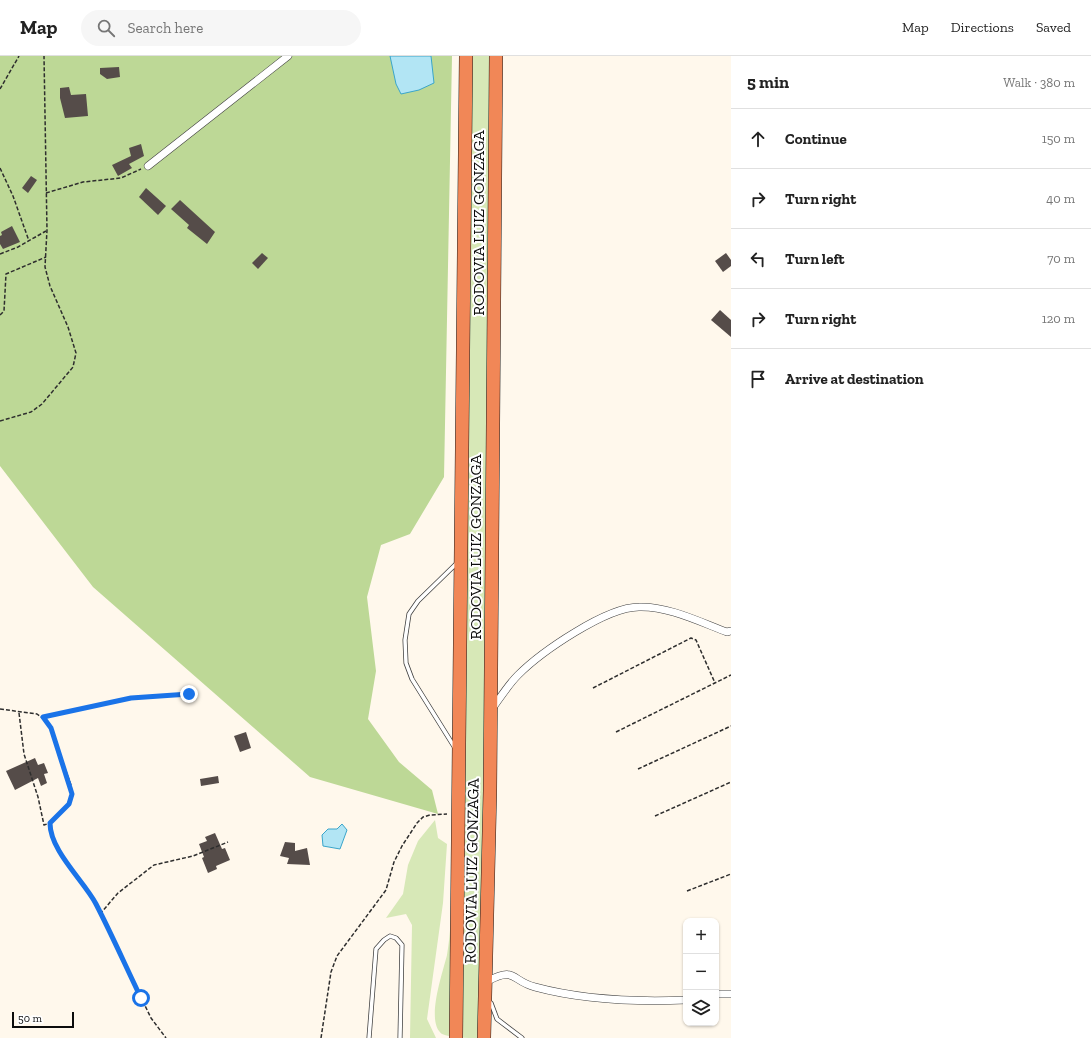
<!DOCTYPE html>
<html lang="en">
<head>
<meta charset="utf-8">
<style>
	body { margin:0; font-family:"Zilla Slab",serif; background:#f6f6f6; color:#222 }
	.controls { position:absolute; right:12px; bottom:12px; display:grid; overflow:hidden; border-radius:8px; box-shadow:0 1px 3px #0004 }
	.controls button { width:36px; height:36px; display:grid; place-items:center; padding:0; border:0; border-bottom:1px solid #e0e0e0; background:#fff; color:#222; font:20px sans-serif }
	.scale { position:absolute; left:12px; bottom:10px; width:62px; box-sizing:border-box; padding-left:4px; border:2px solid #0c0c0c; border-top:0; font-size:11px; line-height:14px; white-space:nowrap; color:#0c0c0c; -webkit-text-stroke:3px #fff; paint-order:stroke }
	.stop { position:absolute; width:12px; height:12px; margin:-9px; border:3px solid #1a73e8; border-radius:50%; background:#fff }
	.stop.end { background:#1a73e8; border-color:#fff; box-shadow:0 1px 4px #0008 }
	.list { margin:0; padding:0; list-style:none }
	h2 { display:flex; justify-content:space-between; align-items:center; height:52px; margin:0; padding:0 16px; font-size:17px }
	h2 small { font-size:13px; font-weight:400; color:#767676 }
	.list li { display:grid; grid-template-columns:26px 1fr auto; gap:12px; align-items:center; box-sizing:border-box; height:60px; padding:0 16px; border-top:1px solid #e0e0e0 }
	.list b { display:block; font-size:15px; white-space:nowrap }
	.list em { font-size:13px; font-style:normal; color:#767676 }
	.icon { flex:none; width:22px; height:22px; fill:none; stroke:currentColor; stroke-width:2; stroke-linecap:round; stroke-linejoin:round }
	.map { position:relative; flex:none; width:731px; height:982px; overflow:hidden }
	header { display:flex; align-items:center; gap:24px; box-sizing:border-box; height:56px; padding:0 20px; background:#fff; border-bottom:1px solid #e0e0e0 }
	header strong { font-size:19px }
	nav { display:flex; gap:22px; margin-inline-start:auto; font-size:14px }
	.search { width:280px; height:36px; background:#f6f6f6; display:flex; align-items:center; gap:10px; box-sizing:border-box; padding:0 14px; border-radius:22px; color:#767676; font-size:15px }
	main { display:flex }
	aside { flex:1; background:#fff }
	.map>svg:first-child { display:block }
	.green { fill:#d7e8b7 }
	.forest { fill:#bdd896 }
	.water { fill:#b2e5f4; stroke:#3aa5ca }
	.building { fill:#554c49 }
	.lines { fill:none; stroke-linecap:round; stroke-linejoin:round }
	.lane-casing { stroke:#3f3f3f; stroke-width:5 }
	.street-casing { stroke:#3f3f3f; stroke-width:8 }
	.highway-casing { stroke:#1d1d1d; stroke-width:14 }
	.path { stroke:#2e2e2e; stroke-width:1.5; stroke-dasharray:4 2; stroke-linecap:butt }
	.lane { stroke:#fff; stroke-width:3.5 }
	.street { stroke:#fff; stroke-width:7 }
	.highway { stroke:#f18757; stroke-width:13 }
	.route { stroke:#1a73e8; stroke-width:5 }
	.labels { text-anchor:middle; stroke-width:4; stroke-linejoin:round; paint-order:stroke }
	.street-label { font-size:16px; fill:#0c0c0c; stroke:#fff }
</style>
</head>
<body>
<header>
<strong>Map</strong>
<div class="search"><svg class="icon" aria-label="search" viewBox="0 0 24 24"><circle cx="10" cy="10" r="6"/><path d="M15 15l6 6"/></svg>Search here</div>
<nav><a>Map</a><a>Directions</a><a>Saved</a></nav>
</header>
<main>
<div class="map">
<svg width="731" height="982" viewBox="0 0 731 982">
	<rect width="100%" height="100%" fill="#fff8ec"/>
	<g class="green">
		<path d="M 470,0 L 496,0 L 492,571 L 478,982 C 467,982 451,982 442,978 C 425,966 443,916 447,899 C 449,887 450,875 451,863 Z"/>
		<path d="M 435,764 L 438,782 L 447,788 L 443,847 L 427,963 L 436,982 L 410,982 L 412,869 L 406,858 L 386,862 L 403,838 L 408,809 L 418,785 Z"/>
	</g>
	<path class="forest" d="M 0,0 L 452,0 L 444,421 L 410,478 L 381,489 L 367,541 L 376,615 L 368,663 L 399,706 L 432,734 L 438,758 L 310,721 L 93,531 L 0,410 Z"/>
	<g class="water">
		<path d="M 390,0 L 431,0 L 434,27 L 419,34 L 401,38 L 396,28 Z"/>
		<path d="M 342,768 L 347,774 L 340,793 L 323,790 L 322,779 L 328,773 L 337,773 Z"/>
	</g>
	<g class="building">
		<path d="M 119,11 L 120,21 L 107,23 L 100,18 L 100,12 Z"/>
		<path d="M 69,31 L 71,39 L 86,38 L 88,60 L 65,62 L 60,42 L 60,32 Z"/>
		<path d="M 141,88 L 144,100 L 129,108 L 132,112 L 118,120 L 112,109 L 131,100 L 129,92 Z"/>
		<path d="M 31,120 L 37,124 L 28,137 L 22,132 Z"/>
		<path d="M 146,132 L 166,150 L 158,159 L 139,141 Z"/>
		<path d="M 180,144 L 215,176 L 207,188 L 187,172 L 189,169 L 171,153 Z"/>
		<path d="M 12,170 L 20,186 L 3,193 L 0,188 L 0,180 L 2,179 L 1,176 Z"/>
		<path d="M 262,197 L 268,202 L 258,213 L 252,207 Z"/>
		<path d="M 726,197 L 731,204 L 731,210 L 723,216 L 715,205 Z"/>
		<path d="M 720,254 L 731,264 L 731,281 L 711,264 Z"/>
		<path d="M 246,676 L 251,692 L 240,696 L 234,680 Z"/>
		<path d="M 35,702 L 38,709 L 44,707 L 48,717 L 44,718 L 47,727 L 41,730 L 38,722 L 15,734 L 6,715 Z"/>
		<path d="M 218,720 L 219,727 L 201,730 L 200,723 Z"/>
		<path d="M 215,777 L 222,793 L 225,792 L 230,804 L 216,810 L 217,813 L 208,817 L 202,802 L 204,801 L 199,788 L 207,785 L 205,781 Z"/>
		<path d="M 285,786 L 295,787 L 295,795 L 307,792 L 310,809 L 287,808 L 289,802 L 280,800 Z"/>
	</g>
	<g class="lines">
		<defs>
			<g id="lane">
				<path d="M 455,692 L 412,623 L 406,607 L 405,584 L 409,558 L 418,545 L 457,507"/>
				<path d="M 491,947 L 497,963 L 522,982"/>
				<path d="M 369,982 L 376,893 L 384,884 L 390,880 L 396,882 L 402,889 L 400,982"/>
			</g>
			<g id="street">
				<path d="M 148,110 L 288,0"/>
				<path d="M 492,653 C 500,642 508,629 518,619 C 541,596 606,551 639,551 C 668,550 700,566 727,576 L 731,575"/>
				<path d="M 488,925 C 516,910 511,925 535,931 C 583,944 636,946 686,944"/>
				<path d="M 716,938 L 731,938"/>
			</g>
			<g id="highway">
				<path d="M 456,982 L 466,0"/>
				<path d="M 484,982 L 490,735 L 496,0"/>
			</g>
		</defs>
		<use href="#lane" class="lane-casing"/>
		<use href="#street" class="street-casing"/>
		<use href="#highway" class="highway-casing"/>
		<g class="path">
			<path d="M 0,33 L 19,0"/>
			<path d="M 0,112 L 13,140 L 29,185"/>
			<path d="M 46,137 L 83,126 L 121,122 L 141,113"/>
			<path d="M 0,198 L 18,191 L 46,175"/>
			<path d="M 0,259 L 4,255 L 6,218 L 46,201"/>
			<path d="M 0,365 L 31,356 L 42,348 L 73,311 L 76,297 L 68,271 L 50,230 L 45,211 L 47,174 L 44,0"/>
			<path d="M 593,632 L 691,582 L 696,584 L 715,627"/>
			<path d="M 0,653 L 37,658 L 48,666 L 71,729 C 74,748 63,755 50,767 L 51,777 L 63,802 L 95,847 L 151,962 L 166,982"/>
			<path d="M 19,657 L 24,698 L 38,741 L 44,769 L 50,767"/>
			<path d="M 43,661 L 131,642 L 189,638"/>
			<path d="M 616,676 L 731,619"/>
			<path d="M 638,713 L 731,670"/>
			<path d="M 655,760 L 731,726"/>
			<path d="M 687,835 L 731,818"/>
			<path d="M 100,858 L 118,837 L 154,809 L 193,800 L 228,786"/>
			<path d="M 321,982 L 331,916 L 337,900 L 386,834 L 394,806 L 402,790 L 417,767 L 423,761 L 430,759 L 447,758"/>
		</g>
		<use href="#lane" class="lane"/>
		<use href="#street" class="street"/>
		<use href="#highway" class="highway"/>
	</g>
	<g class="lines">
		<path class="route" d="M 141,942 C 126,911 112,879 96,848 C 84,825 50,795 50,767 L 69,748 L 72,738 L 51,672 L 43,661 L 131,642 L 189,638"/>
	</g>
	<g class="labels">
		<g class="street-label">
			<text transform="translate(478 167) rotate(-90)" y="6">RODOVIA LUIZ GONZAGA</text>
			<text transform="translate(475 491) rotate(-90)" y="6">RODOVIA LUIZ GONZAGA</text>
			<text transform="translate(471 815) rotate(-89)" y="6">RODOVIA LUIZ GONZAGA</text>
		</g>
	</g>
</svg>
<div class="controls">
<button>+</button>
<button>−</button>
<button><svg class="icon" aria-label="layers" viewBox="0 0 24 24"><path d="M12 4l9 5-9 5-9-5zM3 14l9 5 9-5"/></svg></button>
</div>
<div class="scale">50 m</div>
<div class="stop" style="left:141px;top:942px"></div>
<div class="stop end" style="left:189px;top:638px"></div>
</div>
<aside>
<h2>5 min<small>Walk · 380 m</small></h2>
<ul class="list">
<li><svg class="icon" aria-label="ahead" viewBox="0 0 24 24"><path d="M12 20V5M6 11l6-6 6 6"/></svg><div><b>Continue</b></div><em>150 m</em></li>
<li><svg class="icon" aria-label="right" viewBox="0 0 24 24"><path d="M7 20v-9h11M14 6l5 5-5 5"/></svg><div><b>Turn right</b></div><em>40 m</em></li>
<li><svg class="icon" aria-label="left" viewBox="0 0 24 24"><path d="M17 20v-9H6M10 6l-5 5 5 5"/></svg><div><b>Turn left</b></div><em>70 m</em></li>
<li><svg class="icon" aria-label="right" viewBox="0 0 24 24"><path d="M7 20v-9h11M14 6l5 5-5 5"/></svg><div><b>Turn right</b></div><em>120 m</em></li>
<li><svg class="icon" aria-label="arrive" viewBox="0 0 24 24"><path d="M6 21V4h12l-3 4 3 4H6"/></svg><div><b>Arrive at destination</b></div></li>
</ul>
</aside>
</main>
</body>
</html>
